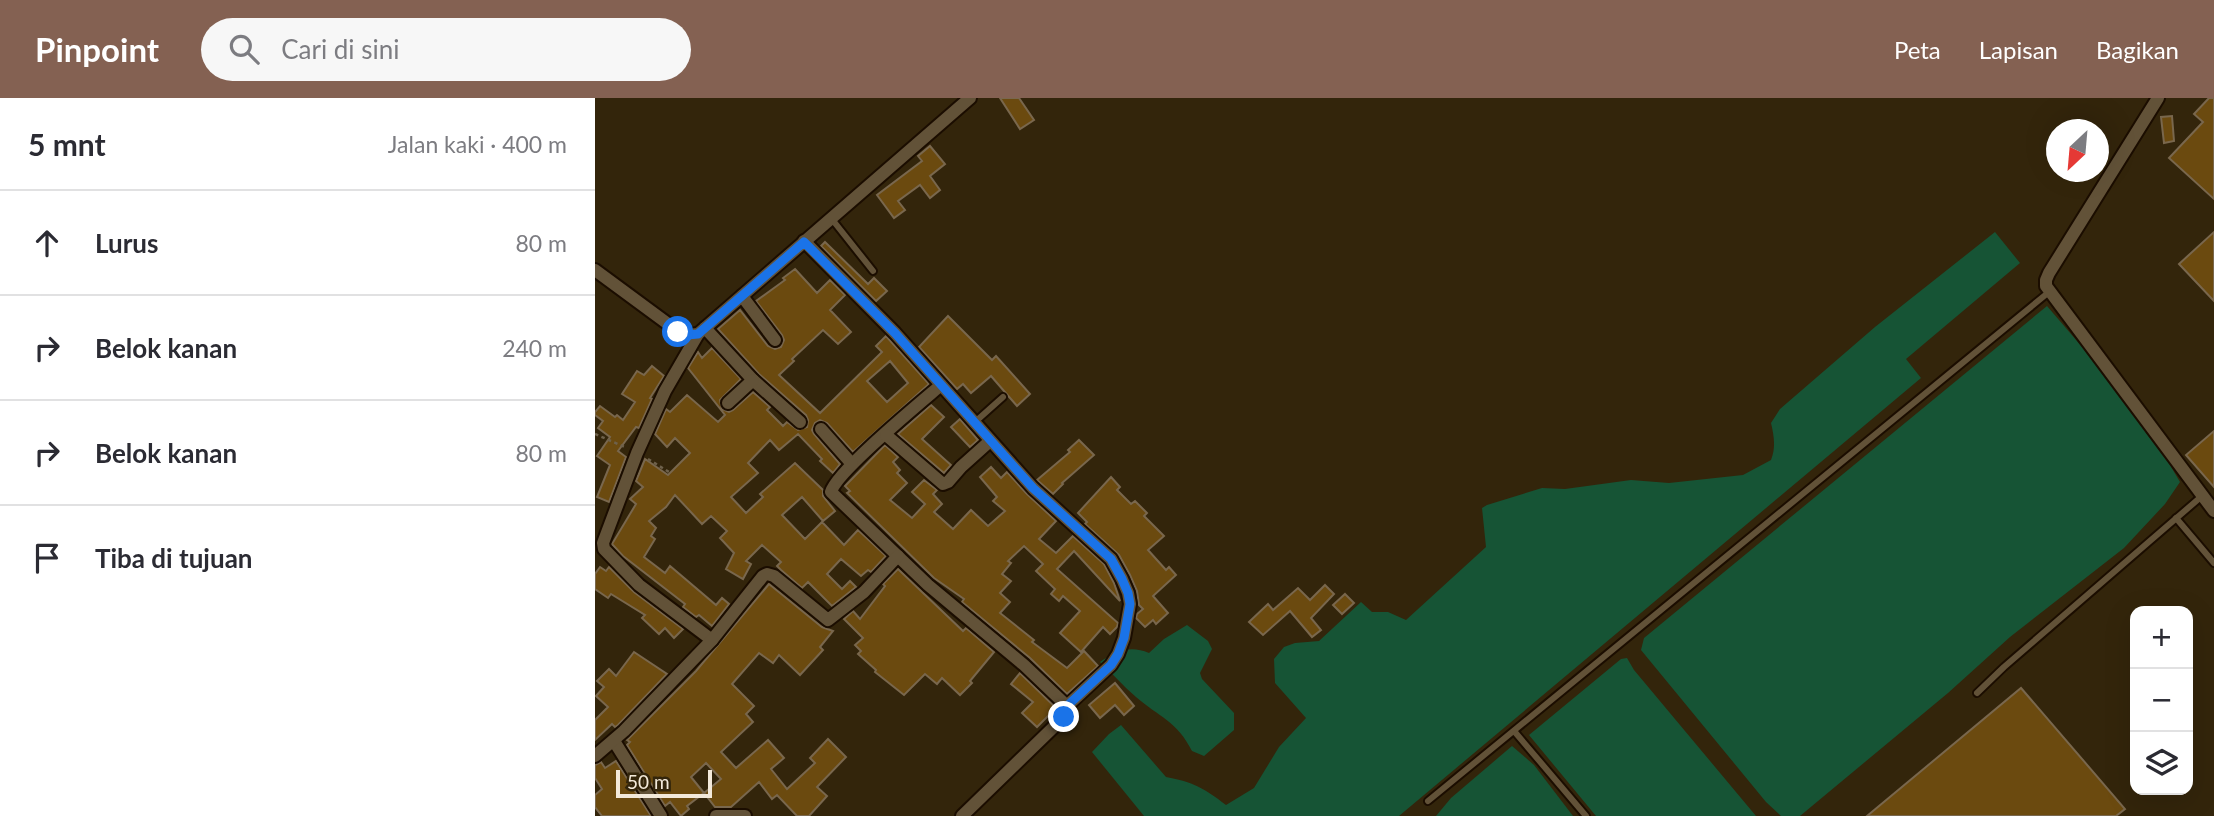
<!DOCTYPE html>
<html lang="id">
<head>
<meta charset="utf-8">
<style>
	body { margin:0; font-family:Lato,sans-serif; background:#f7f7f7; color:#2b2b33 }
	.controls { position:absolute; right:21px; bottom:21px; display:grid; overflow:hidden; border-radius:14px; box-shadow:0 7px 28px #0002 }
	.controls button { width:63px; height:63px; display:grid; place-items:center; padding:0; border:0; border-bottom:2px solid #e1e1e2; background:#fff; color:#2b2b33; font:35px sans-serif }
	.compass { position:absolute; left:1451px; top:21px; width:63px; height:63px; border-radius:50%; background:#fff; box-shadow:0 7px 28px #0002; rotate:206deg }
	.scale { position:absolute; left:21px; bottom:18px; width:96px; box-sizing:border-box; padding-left:7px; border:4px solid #f3e9da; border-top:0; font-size:19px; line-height:24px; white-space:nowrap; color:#f3e9da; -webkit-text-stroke:5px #33250b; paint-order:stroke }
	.stop { position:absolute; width:21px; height:21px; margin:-16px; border:5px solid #1a73e8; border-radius:50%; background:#fff }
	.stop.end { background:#1a73e8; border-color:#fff; box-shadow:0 2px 7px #0008 }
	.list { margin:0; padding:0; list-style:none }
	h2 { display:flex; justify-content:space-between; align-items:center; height:91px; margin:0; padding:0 28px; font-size:30px }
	h2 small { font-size:23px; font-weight:400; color:#7c7c81 }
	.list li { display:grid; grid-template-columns:46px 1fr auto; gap:21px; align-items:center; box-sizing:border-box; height:105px; padding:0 28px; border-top:2px solid #e1e1e2 }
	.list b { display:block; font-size:26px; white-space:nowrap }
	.list em { font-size:23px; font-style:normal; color:#7c7c81 }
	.icon { flex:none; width:38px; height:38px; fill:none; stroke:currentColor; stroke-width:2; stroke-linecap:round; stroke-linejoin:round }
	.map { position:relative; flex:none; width:1619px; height:718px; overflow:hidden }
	header { display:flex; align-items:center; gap:42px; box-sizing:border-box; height:98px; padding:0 35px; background:#846152; color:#fff }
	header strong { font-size:33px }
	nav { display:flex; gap:38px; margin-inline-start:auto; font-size:24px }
	.search { width:490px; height:63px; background:#f7f7f7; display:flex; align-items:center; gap:18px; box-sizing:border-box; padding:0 24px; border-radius:38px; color:#7c7c81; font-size:26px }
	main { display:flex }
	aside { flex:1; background:#fff }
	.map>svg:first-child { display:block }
	.green { fill:#165435 }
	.building { fill:#6b4a0f; stroke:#79674d; stroke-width:2; fill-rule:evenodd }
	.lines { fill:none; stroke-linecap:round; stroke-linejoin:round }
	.lane-casing { stroke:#1b0d00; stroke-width:10 }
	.street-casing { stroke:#1b0d00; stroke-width:16 }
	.path { stroke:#6e614b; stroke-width:2.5; stroke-dasharray:3.5 3.5; stroke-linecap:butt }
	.lane { stroke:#625238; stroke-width:6 }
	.street { stroke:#625238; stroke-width:12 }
	.route { stroke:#1a73e8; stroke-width:9 }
</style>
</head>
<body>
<header>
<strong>Pinpoint</strong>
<div class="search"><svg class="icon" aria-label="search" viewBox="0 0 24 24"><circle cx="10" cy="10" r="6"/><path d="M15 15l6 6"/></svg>Cari di sini</div>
<nav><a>Peta</a><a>Lapisan</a><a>Bagikan</a></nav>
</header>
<main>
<aside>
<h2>5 mnt<small>Jalan kaki · 400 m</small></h2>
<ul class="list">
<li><svg class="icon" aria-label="ahead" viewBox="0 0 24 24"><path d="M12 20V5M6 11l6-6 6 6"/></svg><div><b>Lurus</b></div><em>80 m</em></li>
<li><svg class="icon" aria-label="right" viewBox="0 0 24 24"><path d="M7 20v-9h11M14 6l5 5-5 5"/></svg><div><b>Belok kanan</b></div><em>240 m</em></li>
<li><svg class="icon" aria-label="right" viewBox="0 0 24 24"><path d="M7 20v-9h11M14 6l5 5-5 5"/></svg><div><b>Belok kanan</b></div><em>80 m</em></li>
<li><svg class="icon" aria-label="arrive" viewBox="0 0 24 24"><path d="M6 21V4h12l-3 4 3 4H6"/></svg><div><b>Tiba di tujuan</b></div></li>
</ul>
</aside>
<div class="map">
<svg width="1619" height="718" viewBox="0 0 1619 718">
	<rect width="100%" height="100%" fill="#33250b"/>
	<g class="green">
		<path d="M 1400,134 L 1425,165 L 1311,261 L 1326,280 L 804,718 L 549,718 L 497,654 L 514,636 L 526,627 L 571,679 C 598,684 609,690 631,707 L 659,690 L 684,649 L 711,620 L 680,585 L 679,561 L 689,549 L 700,545 L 724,543 L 766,504 L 777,514 L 793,514 L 811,522 L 891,449 L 887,410 L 892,407 L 947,390 L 970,391 L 1036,382 L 1074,385 L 1148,377 L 1176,362 C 1181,349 1179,338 1176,325 L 1185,311 L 1280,229 Z"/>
		<path d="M 1452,208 L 1488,250 L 1575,367 L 1585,384 L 1570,406 L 1529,450 L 1415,539 L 1353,595 L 1205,718 L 1186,718 L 1171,704 L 1046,552 L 1049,540 Z"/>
		<path d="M 592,527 L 613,543 L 617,551 L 605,575 L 607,581 L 639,615 L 639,632 L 609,658 L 597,653 C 582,623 564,619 541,599 C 528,588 517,575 505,564 C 521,553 535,547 554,555 L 569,541 Z"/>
		<path d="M 1032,560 L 1039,572 L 1161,718 L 1001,718 L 934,637 L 1026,561 Z"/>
		<path d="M 917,648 L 939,667 L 978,718 L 841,718 L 856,700 Z"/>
	</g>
	<g class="building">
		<path d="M 405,0 L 424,0 L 439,22 L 425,31 Z"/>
		<path d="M 1614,0 L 1619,0 L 1619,101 L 1574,60 L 1608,24 L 1599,16 Z"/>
		<path d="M 1577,18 L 1579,43 L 1569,45 L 1566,19 Z"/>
		<path d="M 335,48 L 350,66 L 335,78 L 345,92 L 335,100 L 325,87 L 303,103 L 310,112 L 299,120 L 282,97 L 327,63 L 323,58 Z"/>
		<path d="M 1619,134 L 1619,203 L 1584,166 Z"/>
		<path d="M 230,144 L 273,186 L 279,180 L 292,193 L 281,203 L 226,148 Z"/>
		<path d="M 200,171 L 222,195 L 235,182 L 250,197 L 235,212 L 256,234 L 243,246 L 228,232 L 197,261 L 199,263 L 184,277 L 225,315 L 287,254 L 281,248 L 291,238 L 334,286 L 258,354 L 232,325 L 225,322 L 220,325 L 217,332 L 219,336 L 245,366 L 238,375 L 225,363 L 227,361 L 203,336 L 184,352 L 175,342 L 153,365 L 163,375 L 136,399 L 151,415 L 168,399 L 165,396 L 200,365 L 228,392 L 228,398 L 240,413 L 228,423 L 207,399 L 187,417 L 210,441 L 227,424 L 249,447 L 263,432 L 291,458 L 276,474 L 273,472 L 266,478 L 246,461 L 232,476 L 247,491 L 255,483 L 261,489 L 237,508 L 213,484 L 207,490 L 186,472 L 182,468 L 186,464 L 167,447 L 151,463 L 156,466 L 148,481 L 131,471 L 139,455 L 125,440 L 132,433 L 116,418 L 107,426 L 80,397 L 71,409 L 54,423 L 61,430 L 56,438 L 60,441 L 49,459 L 70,475 L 75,468 L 121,507 L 127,500 L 134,506 L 117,528 L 104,517 L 101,519 L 88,509 L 90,506 L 28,458 L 17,446 L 41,406 L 35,401 L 48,389 L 41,383 L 50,361 L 73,377 L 95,355 L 80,340 L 72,349 L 60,336 L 71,311 L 75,314 L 92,297 L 123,324 L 130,317 L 93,270 L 103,254 L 107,260 L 117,250 L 146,281 L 125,302 L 127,311 L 134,314 L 138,312 L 158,294 L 175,309 L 172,312 L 188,328 L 192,324 L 203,332 L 212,329 L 213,322 L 211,317 L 164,276 L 123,231 L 145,212 L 173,248 L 180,251 L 186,249 L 189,242 L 187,237 L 161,203 L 190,182 L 188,180 ZM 295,263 L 313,285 L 292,304 L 272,283 Z"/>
		<path d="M 353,218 L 397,262 L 401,258 L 435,296 L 422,308 L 396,278 L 376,295 L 368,286 L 362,291 L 324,249 Z"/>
		<path d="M 57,268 L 69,278 L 55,300 L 57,301 L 44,330 L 41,329 L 23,353 L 31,359 L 14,404 L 2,399 L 15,367 L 2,358 L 15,339 L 3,330 L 8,323 L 0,317 L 0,314 L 5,308 L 20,319 L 22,317 L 28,322 L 40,304 L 27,296 L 42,273 L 49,277 Z"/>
		<path d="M 336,307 L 349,319 L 327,341 L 356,367 L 349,375 L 303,336 Z"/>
		<path d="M 365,321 L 383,342 L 375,349 L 356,329 Z"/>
		<path d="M 1619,333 L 1619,389 L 1591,357 Z"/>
		<path d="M 484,342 L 499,357 L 467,385 L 468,386 L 458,396 L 442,382 L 475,354 L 473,352 Z"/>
		<path d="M 290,347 L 303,359 L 298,364 L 305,372 L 302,375 L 312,385 L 295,402 L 317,420 L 330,406 L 317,394 L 329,382 L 342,392 L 338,396 L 347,406 L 339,414 L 358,431 L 376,412 L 393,428 L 410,413 L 398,403 L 402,399 L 385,379 L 396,369 L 406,380 L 412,374 L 432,396 L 461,423 L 444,441 L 461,455 L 478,438 L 509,466 L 519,485 L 525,503 L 479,453 L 462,471 L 523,525 L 522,529 L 515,536 L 508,529 L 486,554 L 465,535 L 485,513 L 468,498 L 464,503 L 456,496 L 460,491 L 441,473 L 448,466 L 429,448 L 413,463 L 416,465 L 407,476 L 416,483 L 405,495 L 415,504 L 405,515 L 439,542 L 437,544 L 472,570 L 489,553 L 503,568 L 472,596 L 435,560 L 367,504 L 369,501 L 339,480 L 252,395 L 255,393 L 250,388 Z"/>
		<path d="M 516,379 L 525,389 L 522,392 L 536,406 L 540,403 L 552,415 L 549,418 L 569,438 L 553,452 L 571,472 L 574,469 L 581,477 L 558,498 L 573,515 L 561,526 L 558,522 L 550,529 L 541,520 L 542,516 L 548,511 L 544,507 L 542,493 L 535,477 L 524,457 L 490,426 L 492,424 L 483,415 Z"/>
		<path d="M 5,469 L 11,473 L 14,469 L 39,494 L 88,531 L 79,540 L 70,530 L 64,536 L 47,520 L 50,517 L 16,496 L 13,500 L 0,491 L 0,476 Z"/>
		<path d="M 303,471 L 368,533 L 371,530 L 399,554 L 375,583 L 377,585 L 365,597 L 347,580 L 342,586 L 330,576 L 309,597 L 280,574 L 281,572 L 263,556 L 266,553 L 260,547 L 268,540 L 249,521 L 258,513 L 265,521 L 290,488 L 288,486 Z"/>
		<path d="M 174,486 L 227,529 L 238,533 L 225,549 L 228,552 L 205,577 L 184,557 L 178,565 L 164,555 L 137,586 L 159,608 L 151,616 L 158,624 L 126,654 L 141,670 L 173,642 L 189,660 L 176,671 L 192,691 L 220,665 L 215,660 L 233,641 L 251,659 L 222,689 L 232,698 L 214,718 L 202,718 L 182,697 L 177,701 L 164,684 L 136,709 L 120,709 L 109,695 L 92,708 L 94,711 L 86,718 L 75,704 L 70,708 L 32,647 L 35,644 L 32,642 L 101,573 ZM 111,665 L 126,681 L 109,695 L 96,679 Z"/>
		<path d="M 730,487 L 739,496 L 716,520 L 726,532 L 717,539 L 695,513 L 668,537 L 654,524 L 673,506 L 678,512 L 703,490 L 715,502 Z"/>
		<path d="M 750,496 L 759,505 L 747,516 L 738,507 Z"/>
		<path d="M 39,554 L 72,576 L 23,627 L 20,629 L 17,626 L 0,642 L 0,622 L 13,609 L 1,598 L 9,589 L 2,583 L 14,571 L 21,578 Z"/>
		<path d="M 425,575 L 461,610 L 442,629 L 427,615 L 438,604 L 416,586 Z"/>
		<path d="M 520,585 L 539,608 L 529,617 L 520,607 L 505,620 L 494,607 Z"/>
		<path d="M 1426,590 L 1530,711 L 1521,718 L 1272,718 Z"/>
		<path d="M 21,663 L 56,718 L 7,718 L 0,709 L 0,697 L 7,691 L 0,680 L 0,667 L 6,664 L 10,670 Z"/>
	</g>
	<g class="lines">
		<defs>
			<g id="lane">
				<path d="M 236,120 L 278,173"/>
				<path d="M 380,324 L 408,299"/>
				<path d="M 1581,420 L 1619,465"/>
				<path d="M 1382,595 L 1409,569 L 1607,398"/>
				<path d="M 919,633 L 991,718"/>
				<path d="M 833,703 L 1454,194"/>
			</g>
			<g id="street">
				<path d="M 1563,0 L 1454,175 L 1451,182 L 1451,188 L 1619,413"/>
				<path d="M 209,143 L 300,235 L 438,390 L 516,461 L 527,481 L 533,495 L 535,506 L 529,540 L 523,556 L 516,567 L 472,608 L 472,614 L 469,619 L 367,718"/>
				<path d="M 0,172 L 84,234 L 92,237 L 103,236 L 375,0"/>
				<path d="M 147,198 L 180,242"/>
				<path d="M 110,230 L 158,282 L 205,324"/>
				<path d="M 103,236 L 70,293 L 42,355 L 8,445 L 9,451 L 44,487 L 117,542"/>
				<path d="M 346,287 C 325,305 241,374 236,394 L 333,487 L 429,567 L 472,608"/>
				<path d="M 133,305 L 158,282"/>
				<path d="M 226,331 L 257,366"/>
				<path d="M 291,337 L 348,386 L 353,384 L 366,369 L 395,343"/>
				<path d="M 19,643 L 66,718"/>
				<path d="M 0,658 L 29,633 L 117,542 L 168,478 L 172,476 L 179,478 L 233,522 L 269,494 L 303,458"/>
				<path d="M 121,718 L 150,718"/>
			</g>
		</defs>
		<use href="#lane" class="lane-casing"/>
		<use href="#street" class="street-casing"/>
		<g class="path">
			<path d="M 0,336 L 32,350"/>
			<path d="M 53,361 L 74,374"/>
		</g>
		<use href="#lane" class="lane"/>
		<use href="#street" class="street"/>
	</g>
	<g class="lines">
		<path class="route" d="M 83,234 L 92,237 L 103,236 L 209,144 L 300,235 L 438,390 L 516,461 L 527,481 L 533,495 L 535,506 L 529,540 L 523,556 L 516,567 L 472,608 L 472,614 L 469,619"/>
	</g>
</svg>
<div class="controls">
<button>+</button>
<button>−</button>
<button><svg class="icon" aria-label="layers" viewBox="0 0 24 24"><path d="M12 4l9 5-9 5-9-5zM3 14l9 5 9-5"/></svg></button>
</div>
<svg class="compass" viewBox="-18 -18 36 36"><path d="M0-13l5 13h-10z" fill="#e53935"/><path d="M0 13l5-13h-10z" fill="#7c7c81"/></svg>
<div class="scale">50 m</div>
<div class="stop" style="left:83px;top:234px"></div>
<div class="stop end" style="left:469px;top:619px"></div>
</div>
</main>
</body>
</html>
